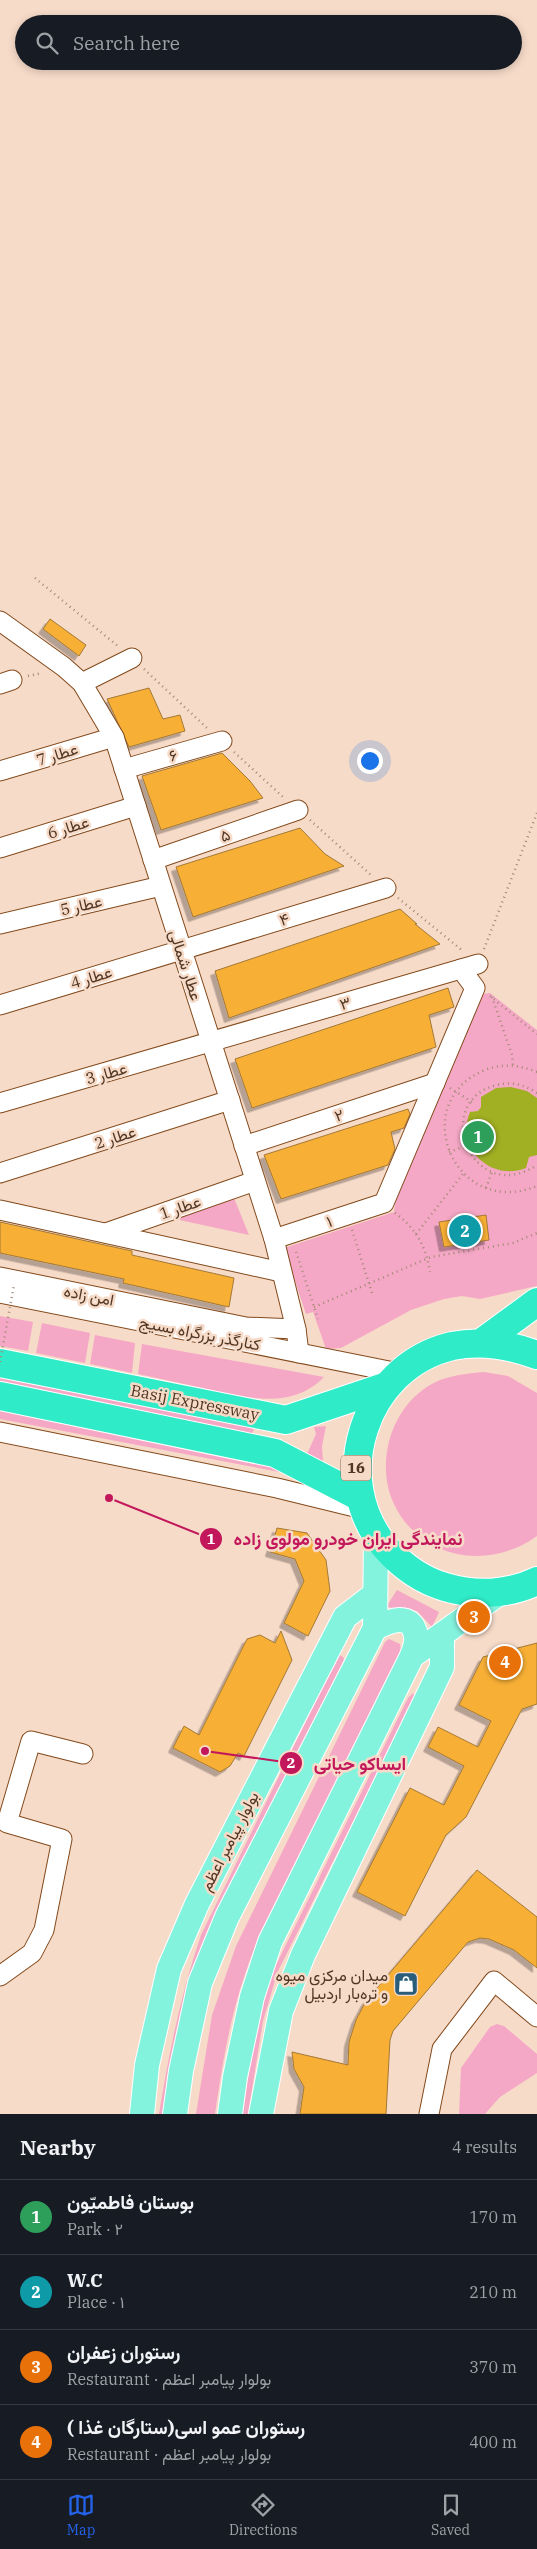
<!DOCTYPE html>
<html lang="en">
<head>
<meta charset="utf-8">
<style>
	body { margin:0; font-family:"IBM Plex Serif",Vazirmatn,serif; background:#242831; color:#f1f3f6 }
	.you { position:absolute; left:369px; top:760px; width:18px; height:18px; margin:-12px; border:4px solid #fff; border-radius:50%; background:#1a73e8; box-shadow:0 0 0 8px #1a73e833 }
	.badge { display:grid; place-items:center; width:32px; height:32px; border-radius:50%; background:#2563eb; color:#fff; font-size:16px; font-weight:700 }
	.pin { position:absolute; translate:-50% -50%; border:2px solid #fff; box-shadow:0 1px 5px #0006 }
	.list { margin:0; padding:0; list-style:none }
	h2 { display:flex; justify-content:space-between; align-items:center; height:65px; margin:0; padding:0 20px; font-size:21px }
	h2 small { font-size:16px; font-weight:400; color:#9ea1a6 }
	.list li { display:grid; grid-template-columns:32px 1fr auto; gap:15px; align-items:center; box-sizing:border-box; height:75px; padding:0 20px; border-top:1px solid #363941 }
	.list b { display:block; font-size:19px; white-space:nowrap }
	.list p { margin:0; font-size:16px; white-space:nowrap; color:#9ea1a6 }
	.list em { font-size:16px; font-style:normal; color:#9ea1a6 }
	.icon { flex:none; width:28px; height:28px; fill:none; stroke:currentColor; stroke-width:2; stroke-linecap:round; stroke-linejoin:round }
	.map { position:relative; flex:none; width:537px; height:2114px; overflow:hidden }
	.search { position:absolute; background:#171b24; box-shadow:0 2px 8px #0003; left:15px; right:15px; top:15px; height:55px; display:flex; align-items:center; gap:12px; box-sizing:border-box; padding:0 18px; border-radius:28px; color:#9ea1a6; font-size:19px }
	.sheet { height:365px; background:#171b24 }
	nav { display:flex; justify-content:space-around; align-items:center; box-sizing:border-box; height:70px; border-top:1px solid #363941; background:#171b24; font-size:14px; color:#9ea1a6 }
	nav a { display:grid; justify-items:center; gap:2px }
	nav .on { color:#2563eb }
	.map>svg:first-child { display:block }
	.green { fill:#f5a8c5 }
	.water { fill:#a1af23 }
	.building { fill:#f7af34; stroke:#a37938; filter:url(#shadow) }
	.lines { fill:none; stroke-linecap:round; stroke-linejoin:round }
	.minor-casing { stroke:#834a1c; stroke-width:21 }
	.major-casing { stroke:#fff; stroke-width:26 }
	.highway-casing { stroke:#fff; stroke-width:30 }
	.path { stroke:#a48977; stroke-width:2.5; stroke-dasharray:1 4; stroke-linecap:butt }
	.minor { stroke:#fff; stroke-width:19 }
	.major { stroke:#83f3dd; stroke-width:24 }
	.highway { stroke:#30ebc7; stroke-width:28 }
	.path-bridge { stroke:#a48977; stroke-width:2.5; stroke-dasharray:1 4; stroke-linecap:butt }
	.labels { text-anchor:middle; stroke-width:5; stroke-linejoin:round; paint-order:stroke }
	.shield { fill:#f7dbc9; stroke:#826855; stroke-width:1 }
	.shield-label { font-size:15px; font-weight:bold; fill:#503623 }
	.street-label { font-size:16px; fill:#503623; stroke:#f7dbc9 }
	.poi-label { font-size:16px; fill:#503623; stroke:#f7dbc9; text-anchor:end }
	.leader { fill:none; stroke:#c2185b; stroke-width:2 }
	.callout-dot { fill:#c2185b; stroke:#f7dbc9; stroke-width:2 }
	.mark-label { font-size:15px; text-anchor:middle; font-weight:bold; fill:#fff }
	.callout-label { font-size:18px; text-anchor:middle; font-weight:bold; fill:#c2185b; stroke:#f7dbc9; stroke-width:5; stroke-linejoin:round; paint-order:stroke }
</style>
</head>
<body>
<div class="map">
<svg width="537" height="2114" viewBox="0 0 537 2114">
	<defs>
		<filter id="shadow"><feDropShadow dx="-4.5" dy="4.5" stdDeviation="0" flood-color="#0004"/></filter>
	</defs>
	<rect width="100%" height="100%" fill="#f7dbc9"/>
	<g class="green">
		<path d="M 490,993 L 537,1030 L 537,1286 L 480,1299 L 462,1296 L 444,1299 L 411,1310 L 341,1348 L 326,1349 L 313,1312 L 306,1314 L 284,1248 L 394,1212 L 397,1190 L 482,994 Z"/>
		<path d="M 234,1198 L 249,1235 L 170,1218 Z"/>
		<path d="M 0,1316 L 33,1322 L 28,1351 L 0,1346 Z"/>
		<path d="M 42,1323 L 90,1333 L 85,1363 L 36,1353 Z"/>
		<path d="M 95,1335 L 135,1343 L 132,1373 L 90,1364 Z"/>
		<path d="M 142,1344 L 324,1377 C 292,1410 247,1398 207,1389 C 184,1384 161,1379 138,1374 Z"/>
		<path d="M 484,1372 L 508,1376 L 537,1393 L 537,1536 C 489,1571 419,1560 393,1502 C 374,1458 394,1399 440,1380 C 455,1375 469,1373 484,1372 Z"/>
		<path d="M 0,1378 L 250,1426 L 254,1430 L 252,1433 L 248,1433 L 0,1386 Z"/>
		<path d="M 0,1404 L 238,1448 L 306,1477 L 0,1419 Z"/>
		<path d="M 326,1426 L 322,1446 L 323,1461 L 307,1454 L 316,1434 L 314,1427 Z"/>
		<path d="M 397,1590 L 439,1612 L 432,1627 L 417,1611 L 386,1607 Z"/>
		<path d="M 389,1639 L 400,1644 L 401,1652 L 255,1947 C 232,2005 224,2053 215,2114 L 196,2114 L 212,2015 L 236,1946 L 385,1642 Z"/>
		<path d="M 339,1654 L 344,1658 L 343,1662 L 229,1891 L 169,2114 L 159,2114 C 169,2053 181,1993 201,1935 Z"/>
		<path d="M 413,1693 L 415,1697 L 396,1736 L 278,1971 L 263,2021 L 248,2114 L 242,2114 L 258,2019 L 270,1977 L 408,1698 Z"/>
		<path d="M 497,2024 L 504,2026 L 537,2054 L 537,2073 L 500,2097 L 485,2114 L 459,2114 L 461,2068 L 490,2027 Z"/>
	</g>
	<path class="water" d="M 511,1087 L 527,1091 L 537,1098 L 537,1155 L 529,1157 L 526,1168 C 491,1182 455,1148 470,1112 L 478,1111 L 481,1107 L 481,1097 L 496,1088 Z"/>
	<g class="building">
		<path d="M 50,619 L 86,645 L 79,656 L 43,629 Z"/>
		<path d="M 149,688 L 163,719 L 180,715 L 185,731 L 129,747 L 107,699 Z"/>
		<path d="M 222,753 L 250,781 L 263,798 L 161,830 L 142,776 Z"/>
		<path d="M 300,828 L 325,854 L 344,866 L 193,917 L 176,867 Z"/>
		<path d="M 400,909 L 417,924 L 415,924 L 440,944 L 229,1018 L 215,971 Z"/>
		<path d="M 448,988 L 454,1007 L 429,1015 L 436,1047 L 252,1108 L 235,1059 Z"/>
		<path d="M 408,1109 L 410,1114 L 404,1128 L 391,1132 L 395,1149 L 388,1165 L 281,1199 L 264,1155 Z"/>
		<path d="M 486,1215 L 489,1240 L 444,1247 L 439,1222 Z"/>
		<path d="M 0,1222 L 132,1251 L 132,1255 L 234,1278 L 229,1307 L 123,1283 L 124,1279 L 0,1253 Z"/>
		<path d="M 277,1528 L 307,1533 L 326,1560 L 330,1591 L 308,1636 L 284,1623 L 304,1581 L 295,1559 L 270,1552 Z"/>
		<path d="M 281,1631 L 292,1660 L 244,1756 L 238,1753 L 230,1766 L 220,1772 L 173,1748 L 184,1726 L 199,1735 L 247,1639 L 260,1635 L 275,1643 Z"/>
		<path d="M 537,1643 L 537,1704 L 522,1709 L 466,1817 L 446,1835 L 405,1916 L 357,1892 L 410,1788 L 444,1805 L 464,1766 L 428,1747 L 438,1727 L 478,1747 L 491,1721 L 459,1705 L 483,1657 Z"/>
		<path d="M 477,1870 L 537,1917 L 537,1968 L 514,1950 L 489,1939 L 480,1938 L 468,1942 L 393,2031 L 390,2040 L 386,2114 L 300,2114 L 304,2087 L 294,2069 L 292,2052 L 348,2065 L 349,2042 L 356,2020 L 366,2001 Z"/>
	</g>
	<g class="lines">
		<defs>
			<g id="minor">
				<path d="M 0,621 L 64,667 L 82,683 L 114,737 L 274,1239 L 296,1329 L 299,1353"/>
				<path d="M 82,683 L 132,658"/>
				<path d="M 0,684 L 12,680"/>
				<path d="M 124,769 L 222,741"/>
				<path d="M 0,771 L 114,737"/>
				<path d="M 0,848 L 136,806"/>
				<path d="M 153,860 L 298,810"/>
				<path d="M 0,924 L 161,886"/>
				<path d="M 0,1005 L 386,888"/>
				<path d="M 0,1103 L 478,964"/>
				<path d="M 244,1146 L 435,1083"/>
				<path d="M 0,1173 L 230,1100"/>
				<path d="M 0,1210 L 281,1272"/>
				<path d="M 106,1233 L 255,1181"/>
				<path d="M 274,1239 L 384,1203 L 475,988 L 461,969"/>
				<path d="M 0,1277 L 246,1327 L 296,1329"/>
				<path d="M 0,1293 L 399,1373"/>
				<path d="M 0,1432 L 277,1488 L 363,1509"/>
				<path d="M 0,1976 L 32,1953 L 44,1930 L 62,1839 L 7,1823 L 31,1741 L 83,1754"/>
				<path d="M 429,2114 L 442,2049 L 494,1981 L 537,2017"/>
			</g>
			<g id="major">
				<path d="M 375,1628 C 389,1621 412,1611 416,1636 C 417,1642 414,1651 412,1656"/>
				<path d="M 142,2114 L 147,2065 L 169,1969 L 197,1904 L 345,1617 L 375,1594"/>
				<path d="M 175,2114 L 181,2071 L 200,1983 L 227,1917 L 375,1628 L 376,1536"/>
				<path d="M 230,2114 L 235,2077 L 252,1997 L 270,1942 L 412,1656 L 501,1592"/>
				<path d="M 261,2114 L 281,2011 L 303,1955 L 442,1667 L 442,1635"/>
			</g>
			<g id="highway">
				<path d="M 481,1343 L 537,1302"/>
				<path d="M 537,1355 C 509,1345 482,1340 452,1346 C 363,1367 328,1480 386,1548 C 402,1566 421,1580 445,1587 C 475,1596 508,1595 537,1581"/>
				<path d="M 0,1363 L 286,1420 L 387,1386"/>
				<path d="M 0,1396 L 275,1453 L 360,1497"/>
			</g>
		</defs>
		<use href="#minor" class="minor-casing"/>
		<use href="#major" class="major-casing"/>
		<use href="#highway" class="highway-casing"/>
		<g class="path">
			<path d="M 35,578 L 119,647"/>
			<path d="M 144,669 L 207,728"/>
			<path d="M 28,676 L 42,673"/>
			<path d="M 234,752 L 283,797"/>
			<path d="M 310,820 L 371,875"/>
			<path d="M 398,898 L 463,951"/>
			<path d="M 484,949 L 537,813"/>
			<path d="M 490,996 L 537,1034"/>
			<path d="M 492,997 L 512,1055 L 513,1065"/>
			<path d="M 537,1072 C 520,1065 502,1063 485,1070 C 406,1102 454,1220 537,1186"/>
			<path d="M 450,1088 L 472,1102"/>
			<path d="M 537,1093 C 525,1085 511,1081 497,1085 C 430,1101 472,1208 537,1165"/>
			<path d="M 449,1152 L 466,1146"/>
			<path d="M 486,1188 L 492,1172"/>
			<path d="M 395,1213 C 416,1228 426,1247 430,1272"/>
			<path d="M 352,1230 L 373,1296"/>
			<path d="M 416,1234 L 463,1174"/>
			<path d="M 296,1252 L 318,1319"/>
			<path d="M 314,1307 L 431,1257 L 513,1243 L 537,1233"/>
		</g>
		<use href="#minor" class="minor"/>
		<use href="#major" class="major"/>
		<use href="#highway" class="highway"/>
		<path class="path-bridge" d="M 0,1362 L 14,1285"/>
	</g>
	<defs>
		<symbol id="shop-square" viewBox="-11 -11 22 22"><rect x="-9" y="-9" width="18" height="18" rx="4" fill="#295d79" stroke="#f7dbc9"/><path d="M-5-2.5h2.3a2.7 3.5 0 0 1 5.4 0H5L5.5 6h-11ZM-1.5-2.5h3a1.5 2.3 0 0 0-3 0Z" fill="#fff"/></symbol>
	</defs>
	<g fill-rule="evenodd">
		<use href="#shop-square" x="392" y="1970" width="28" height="28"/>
	</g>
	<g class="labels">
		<rect class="shield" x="341" y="1455.5" width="30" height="25" rx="4"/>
		<g class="shield-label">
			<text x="356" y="1473">16</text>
		</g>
		<g class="street-label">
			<text transform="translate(57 754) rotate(-17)" y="6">عطار 7</text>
			<text transform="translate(173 755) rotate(-16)" y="6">۶</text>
			<text transform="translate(68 827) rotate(-17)" y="6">عطار 6</text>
			<text transform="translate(225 835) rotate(-19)" y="6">۵</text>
			<text transform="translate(81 905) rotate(-13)" y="6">عطار 5</text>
			<text transform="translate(284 919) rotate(-17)" y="6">۴</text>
			<text transform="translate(186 965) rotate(72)" y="6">عطار شمالی</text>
			<text transform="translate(91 977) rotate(-17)" y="6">عطار 4</text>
			<text transform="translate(345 1003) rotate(-17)" y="6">۳</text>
			<text transform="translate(106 1073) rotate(-16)" y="6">عطار 3</text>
			<text transform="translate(339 1115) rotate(-18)" y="6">۲</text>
			<text transform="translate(115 1137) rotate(-18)" y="6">عطار 2</text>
			<text transform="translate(180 1207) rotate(-19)" y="6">عطار 1</text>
			<text transform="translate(329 1221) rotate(-18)" y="6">۱</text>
			<text transform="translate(89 1295) rotate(11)" y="6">امن زاده</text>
			<text transform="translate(200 1333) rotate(11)" y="6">کنارگذر بزرگراه بسیج</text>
			<text transform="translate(195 1402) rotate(11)" y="6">Basij Expressway</text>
			<text transform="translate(229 1841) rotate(-63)" y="6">بولوار پیامبر اعظم</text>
		</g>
		<g class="poi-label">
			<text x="388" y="1981">میدان مرکزی میوه<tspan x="388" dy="18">و تره‌بار اردبیل</tspan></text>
		</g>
	</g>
	<path class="leader" d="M109 1498L211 1539M205 1751L291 1763"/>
	<g class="callout-dot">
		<circle cx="109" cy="1498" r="5"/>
		<circle cx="205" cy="1751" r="5"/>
		<circle cx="211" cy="1539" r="12"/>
		<circle cx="291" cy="1763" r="12"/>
	</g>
	<g class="mark-label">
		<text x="211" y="1544">1</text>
		<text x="291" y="1768">2</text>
	</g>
	<g class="callout-label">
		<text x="348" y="1545">نمایندگی ایران خودرو مولوی زاده</text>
		<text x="360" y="1770">ایساکو حیاتی</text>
	</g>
</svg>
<div class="you"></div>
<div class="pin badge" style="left:478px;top:1137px;background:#2e9e5b">1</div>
<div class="pin badge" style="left:465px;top:1231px;background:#0f9aa8">2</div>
<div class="pin badge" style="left:474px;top:1617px;background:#e8710a">3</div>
<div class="pin badge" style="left:505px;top:1662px;background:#e8710a">4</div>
<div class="search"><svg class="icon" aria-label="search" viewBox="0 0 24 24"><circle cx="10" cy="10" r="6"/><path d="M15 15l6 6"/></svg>Search here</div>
</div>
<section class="sheet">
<h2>Nearby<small>4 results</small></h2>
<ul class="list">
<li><span class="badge" style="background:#2e9e5b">1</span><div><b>بوستان فاطمیّون</b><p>Park · ۲</p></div><em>170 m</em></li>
<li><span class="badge" style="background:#0f9aa8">2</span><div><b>W.C</b><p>Place · ۱</p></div><em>210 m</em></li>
<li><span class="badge" style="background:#e8710a">3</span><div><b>رستوران زعفران</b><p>Restaurant · بولوار پیامبر اعظم</p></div><em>370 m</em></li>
<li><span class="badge" style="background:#e8710a">4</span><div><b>رستوران عمو اسی(ستارگان غذا )</b><p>Restaurant · بولوار پیامبر اعظم</p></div><em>400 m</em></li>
</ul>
</section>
<nav>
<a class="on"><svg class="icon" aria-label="map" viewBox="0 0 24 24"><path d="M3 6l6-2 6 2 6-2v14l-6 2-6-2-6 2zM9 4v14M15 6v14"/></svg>Map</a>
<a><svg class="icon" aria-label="directions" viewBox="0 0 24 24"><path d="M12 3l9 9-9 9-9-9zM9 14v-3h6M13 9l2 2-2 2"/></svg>Directions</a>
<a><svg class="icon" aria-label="saved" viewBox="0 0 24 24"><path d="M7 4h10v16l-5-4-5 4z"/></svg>Saved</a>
</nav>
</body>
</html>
